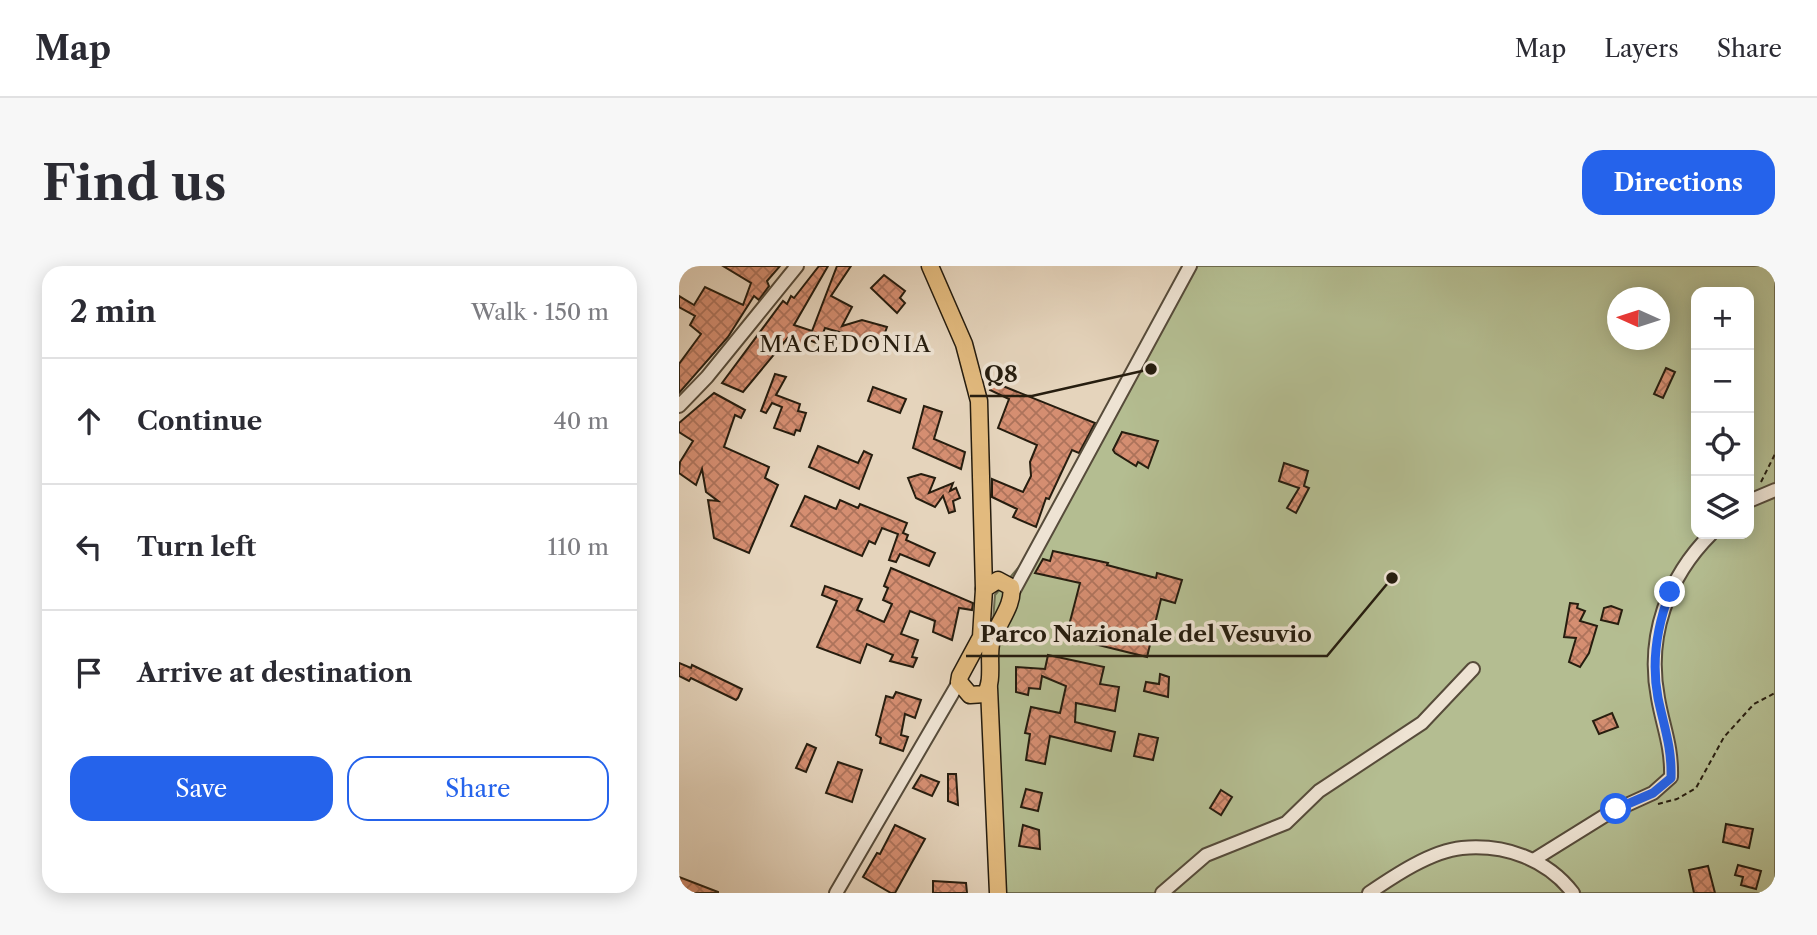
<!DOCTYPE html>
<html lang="en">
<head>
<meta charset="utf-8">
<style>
	body { margin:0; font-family:"Libre Caslon Text",serif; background:#f7f7f7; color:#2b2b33 }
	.controls { position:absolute; right:21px; top:21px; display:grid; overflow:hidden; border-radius:14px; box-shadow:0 4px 18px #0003 }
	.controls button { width:63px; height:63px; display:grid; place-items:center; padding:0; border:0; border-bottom:2px solid #e1e1e2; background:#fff; color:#2b2b33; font:35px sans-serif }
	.compass { position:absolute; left:928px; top:21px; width:63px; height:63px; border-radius:50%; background:#fff; box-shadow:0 4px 18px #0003; rotate:273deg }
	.stop { position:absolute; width:21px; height:21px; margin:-16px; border:5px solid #2563eb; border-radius:50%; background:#fff }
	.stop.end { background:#2563eb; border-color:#fff; box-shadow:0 2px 7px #0008 }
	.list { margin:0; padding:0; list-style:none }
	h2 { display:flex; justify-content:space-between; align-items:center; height:91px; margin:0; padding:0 28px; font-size:30px }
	h2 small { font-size:23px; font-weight:400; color:#7c7c81 }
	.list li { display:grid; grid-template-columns:46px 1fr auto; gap:21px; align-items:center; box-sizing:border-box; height:126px; padding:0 28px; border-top:2px solid #e1e1e2 }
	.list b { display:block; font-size:26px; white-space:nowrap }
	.list em { font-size:23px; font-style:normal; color:#7c7c81 }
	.actions { display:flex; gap:14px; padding:21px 28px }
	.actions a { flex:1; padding:16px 0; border:2px solid #2563eb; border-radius:21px; text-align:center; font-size:24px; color:#2563eb }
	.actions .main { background:#2563eb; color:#fff }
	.icon { flex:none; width:38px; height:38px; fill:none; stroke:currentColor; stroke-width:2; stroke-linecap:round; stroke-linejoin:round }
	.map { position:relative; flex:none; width:1096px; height:627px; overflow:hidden; border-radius:21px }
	header { display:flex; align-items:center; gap:42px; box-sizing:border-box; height:98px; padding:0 35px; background:#fff; border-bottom:2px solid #e1e1e2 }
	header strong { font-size:33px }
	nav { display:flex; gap:38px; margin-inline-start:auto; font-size:24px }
	.intro { display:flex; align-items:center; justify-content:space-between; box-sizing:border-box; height:168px; padding:0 42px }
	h1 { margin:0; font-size:49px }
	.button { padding:18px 32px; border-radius:21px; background:#2563eb; color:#fff; font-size:24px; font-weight:700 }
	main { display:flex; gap:42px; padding:0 42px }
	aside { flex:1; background:#fff; border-radius:21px; box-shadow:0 4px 18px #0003 }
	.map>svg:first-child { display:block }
	.park { fill:#b4bd91; stroke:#6d6d50; stroke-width:2; fill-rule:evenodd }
	.building { fill:url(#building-cross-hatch); stroke:#261d0f; stroke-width:2 }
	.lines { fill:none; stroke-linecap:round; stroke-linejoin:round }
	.minor-casing { stroke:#564b3a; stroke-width:16 }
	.major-casing { stroke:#261d0f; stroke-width:19 }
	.path { stroke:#261d0f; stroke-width:2; stroke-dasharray:5 3.5; stroke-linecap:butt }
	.minor { stroke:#eee3d3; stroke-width:12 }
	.major { stroke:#e2ba7e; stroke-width:16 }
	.route { stroke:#2563eb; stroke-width:9 }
	.labels { text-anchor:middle; stroke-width:7; stroke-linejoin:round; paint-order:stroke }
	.neighbourhood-label { font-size:23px; letter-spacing:2px; fill:#261d0f; stroke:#eee3d3 }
	.leader { fill:none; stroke:#261d0f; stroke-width:2.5 }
	.callout-dot { fill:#261d0f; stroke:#eee3d3; stroke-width:2.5 }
	.callout-label { font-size:23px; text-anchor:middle; font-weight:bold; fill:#261d0f; stroke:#eee3d3; stroke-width:7; stroke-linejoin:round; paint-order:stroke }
</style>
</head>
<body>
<header>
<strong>Map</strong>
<nav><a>Map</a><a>Layers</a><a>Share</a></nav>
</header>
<div class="intro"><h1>Find us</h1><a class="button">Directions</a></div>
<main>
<aside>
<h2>2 min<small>Walk · 150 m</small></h2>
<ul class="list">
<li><svg class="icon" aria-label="ahead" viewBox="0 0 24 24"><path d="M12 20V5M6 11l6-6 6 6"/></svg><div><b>Continue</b></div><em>40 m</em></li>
<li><svg class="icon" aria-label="left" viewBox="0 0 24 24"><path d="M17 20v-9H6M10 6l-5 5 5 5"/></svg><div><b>Turn left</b></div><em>110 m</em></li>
<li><svg class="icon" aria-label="arrive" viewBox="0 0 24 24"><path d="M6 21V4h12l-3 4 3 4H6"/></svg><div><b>Arrive at destination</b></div></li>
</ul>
<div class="actions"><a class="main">Save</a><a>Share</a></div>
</aside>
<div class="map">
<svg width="1096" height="627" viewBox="0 0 1096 627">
	<defs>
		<pattern id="building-cross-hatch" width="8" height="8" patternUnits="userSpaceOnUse" patternTransform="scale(1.75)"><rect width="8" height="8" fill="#d58e71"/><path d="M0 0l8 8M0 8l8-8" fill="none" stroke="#ad735b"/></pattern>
	</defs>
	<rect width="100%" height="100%" fill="#e5d4bc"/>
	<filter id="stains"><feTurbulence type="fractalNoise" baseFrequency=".00286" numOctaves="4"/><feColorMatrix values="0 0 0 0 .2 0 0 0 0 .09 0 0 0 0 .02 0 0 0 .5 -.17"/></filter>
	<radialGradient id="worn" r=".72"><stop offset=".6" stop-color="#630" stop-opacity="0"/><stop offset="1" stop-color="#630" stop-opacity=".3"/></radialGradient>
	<path class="park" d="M 504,0 L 1096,0 L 1096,627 L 313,627 L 310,407 L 316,329 L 345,295 ZM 1017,26 L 1070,26 L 1070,268 L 1017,268 ZM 938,32 L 980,32 L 980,74 L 938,74 Z"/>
	<g class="building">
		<path d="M 44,0 L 101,0 L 88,15 L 90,20 L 80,34 L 75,30 L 49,71 L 0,127 L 0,98 L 22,68 L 11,59 L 16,50 L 0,41 L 0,30 L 15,39 L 26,21 L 64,39 L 72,17 Z"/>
		<path d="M 140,0 L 149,0 L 115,59 L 133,65 L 158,0 L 172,0 L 152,30 L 173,41 L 163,60 L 183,54 L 208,61 L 202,78 L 146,62 L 140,78 L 130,74 L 126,83 L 108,77 L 112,68 L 64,126 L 43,117 L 104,35 L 108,38 L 112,30 L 115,32 Z"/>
		<path d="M 205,9 L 226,25 L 221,32 L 226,37 L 218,47 L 192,22 Z"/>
		<path d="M 987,102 L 996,106 L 984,132 L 975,128 Z"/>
		<path d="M 96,108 L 107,111 L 97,129 L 121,138 L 119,145 L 127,147 L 121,165 L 117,164 L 115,169 L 95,162 L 103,141 L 93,137 L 87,147 L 82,145 Z"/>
		<path d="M 314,116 L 416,157 L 400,187 L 393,184 L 370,233 L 367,232 L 357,261 L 334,251 L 338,243 L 313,231 L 313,213 L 344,226 L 352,210 L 351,196 L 358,179 L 319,162 L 330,133 L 311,124 Z"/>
		<path d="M 194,121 L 227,133 L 221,147 L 189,135 Z"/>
		<path d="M 35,127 L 66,144 L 62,152 L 56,149 L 45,181 L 90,201 L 86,212 L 99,219 L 70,287 L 35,272 L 29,234 L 39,235 L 27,226 L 23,203 L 17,219 L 0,207 L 1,196 L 14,175 L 0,166 L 0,157 Z"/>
		<path d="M 245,140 L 263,146 L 255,173 L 286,186 L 282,203 L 234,182 Z"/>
		<path d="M 443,166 L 479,175 L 469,202 L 459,196 L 457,200 L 436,187 L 434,184 Z"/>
		<path d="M 139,180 L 179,197 L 185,185 L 193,189 L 180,223 L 130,201 Z"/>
		<path d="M 605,197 L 629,205 L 625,220 L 630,222 L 617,247 L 608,242 L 620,222 L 600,215 Z"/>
		<path d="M 242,208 L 256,212 L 250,227 L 274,217 L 271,225 L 277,222 L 281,232 L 274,235 L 276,245 L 270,247 L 264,230 L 256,241 L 237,232 L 229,212 Z"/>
		<path d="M 126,230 L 157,243 L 161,234 L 179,242 L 181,238 L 228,257 L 224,267 L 229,269 L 227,274 L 256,287 L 250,300 L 221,288 L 217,296 L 210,294 L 219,268 L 203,262 L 196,278 L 190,275 L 183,290 L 112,260 Z"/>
		<path d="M 374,285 L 429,297 L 428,299 L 477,312 L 478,307 L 503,314 L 496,337 L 482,333 L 468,391 L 387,371 L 401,317 L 356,307 L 364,293 L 371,295 Z"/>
		<path d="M 212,302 L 294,337 L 293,344 L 280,342 L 273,374 L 254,366 L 256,355 L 231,345 L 222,368 L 239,374 L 233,391 L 238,392 L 234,401 L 211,395 L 214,389 L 188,378 L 181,397 L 138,381 L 158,335 L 143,329 L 146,320 L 183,333 L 178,344 L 205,356 L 213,338 L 204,334 L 209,322 L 205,320 Z"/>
		<path d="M 891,337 L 899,338 L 898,342 L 906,345 L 901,355 L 918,360 L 910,387 L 901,401 L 890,396 L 897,372 L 885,371 Z"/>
		<path d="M 932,340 L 943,344 L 939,358 L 922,354 L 925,342 Z"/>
		<path d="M 369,389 L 425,401 L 421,418 L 440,421 L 436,445 L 397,437 L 396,456 L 436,466 L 432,485 L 371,470 L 366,498 L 347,494 L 351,468 L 346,467 L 352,441 L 381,447 L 387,420 L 363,410 L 361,423 L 350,422 L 349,429 L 337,426 L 337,401 L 366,403 Z"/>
		<path d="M 0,397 L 12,402 L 13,399 L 63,423 L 59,432 L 57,434 L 12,412 L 10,415 L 0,410 Z"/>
		<path d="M 481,408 L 490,411 L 489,431 L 465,425 L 467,416 L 480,418 Z"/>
		<path d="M 217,426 L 242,434 L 236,452 L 226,448 L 222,469 L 229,471 L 224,485 L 201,477 L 202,472 L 197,469 L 207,430 L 214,432 Z"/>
		<path d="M 933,447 L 939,461 L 920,468 L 914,455 Z"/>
		<path d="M 460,468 L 479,472 L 474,494 L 455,490 Z"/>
		<path d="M 128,478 L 137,482 L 127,506 L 117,502 Z"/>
		<path d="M 159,496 L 183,504 L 173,536 L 147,527 Z"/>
		<path d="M 269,508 L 277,508 L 279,539 L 269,535 Z"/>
		<path d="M 242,509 L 260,516 L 253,530 L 234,522 Z"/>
		<path d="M 347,523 L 363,527 L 359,545 L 342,541 Z"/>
		<path d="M 542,524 L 553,531 L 542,549 L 531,542 Z"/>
		<path d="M 1047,558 L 1074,563 L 1070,582 L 1044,576 Z"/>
		<path d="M 216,559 L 246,573 L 216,627 L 212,627 L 184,611 L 198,587 L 201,588 Z"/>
		<path d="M 344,559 L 360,564 L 361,583 L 340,580 Z"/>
		<path d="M 1059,599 L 1082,605 L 1077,623 L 1062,619 L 1064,611 L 1056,609 Z"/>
		<path d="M 1029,600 L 1036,627 L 1015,627 L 1010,604 Z"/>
		<path d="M 0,611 L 39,626 L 39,627 L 0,627 Z"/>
		<path d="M 254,615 L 287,617 L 288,627 L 254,627 Z"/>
	</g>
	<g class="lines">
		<defs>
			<g id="minor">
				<path d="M 0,140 L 28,111 L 118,0"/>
				<path d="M 1070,235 L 1096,224"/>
				<path d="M 334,326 L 511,0"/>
				<path d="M 856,593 L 930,547 L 974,527 L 992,511 C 993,480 984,461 979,432 C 967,370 989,311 1032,268"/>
				<path d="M 157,627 L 280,416"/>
				<path d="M 483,627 L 527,589 L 607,557 L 640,525 L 743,457 L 794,403"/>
				<path d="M 690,627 C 715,610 752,585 783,582 C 826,578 868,593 894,627"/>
			</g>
			<g id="major">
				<path d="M 251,0 L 285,78 L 300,135 L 305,323"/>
				<path d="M 319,314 L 332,321 C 336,339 316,360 312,378 C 309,394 315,415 306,428 L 291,429 L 280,416 L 281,410 L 302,371 L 305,323 Z"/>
				<path d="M 310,422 L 319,627"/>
			</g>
		</defs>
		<use href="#minor" class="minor-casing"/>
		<use href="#major" class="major-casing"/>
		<g class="path">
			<path d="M 1082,216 L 1096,188"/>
			<path d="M 979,538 L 998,533 L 1017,522 L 1045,471 L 1075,438 L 1096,427"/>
		</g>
		<use href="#minor" class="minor"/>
		<use href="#major" class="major"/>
	</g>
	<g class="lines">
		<path class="route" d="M 937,543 L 974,527 L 992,512 C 993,481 985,461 979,432 C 972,395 978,360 991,326"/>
	</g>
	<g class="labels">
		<g class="neighbourhood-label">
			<text x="167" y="86">MACEDONIA</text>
		</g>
	</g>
	<path class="leader" d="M472 103L353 130H291M713 312L648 390H287"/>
	<g class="callout-dot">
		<circle cx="472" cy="103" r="7"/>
		<circle cx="713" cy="312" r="7"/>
	</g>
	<g class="callout-label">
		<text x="322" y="116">Q8</text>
		<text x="467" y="376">Parco Nazionale del Vesuvio</text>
	</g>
	<rect width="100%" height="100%" filter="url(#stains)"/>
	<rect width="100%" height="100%" fill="url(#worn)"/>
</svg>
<div class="controls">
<button>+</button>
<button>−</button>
<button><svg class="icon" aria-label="locate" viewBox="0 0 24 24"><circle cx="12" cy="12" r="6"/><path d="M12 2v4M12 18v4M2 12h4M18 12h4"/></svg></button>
<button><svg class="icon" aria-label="layers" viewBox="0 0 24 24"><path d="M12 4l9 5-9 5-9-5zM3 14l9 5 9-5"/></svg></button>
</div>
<svg class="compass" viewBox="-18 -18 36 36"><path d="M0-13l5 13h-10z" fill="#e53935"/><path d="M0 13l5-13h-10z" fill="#7c7c81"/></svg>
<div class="stop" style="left:937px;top:543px"></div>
<div class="stop end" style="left:991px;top:326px"></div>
</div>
</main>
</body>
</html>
